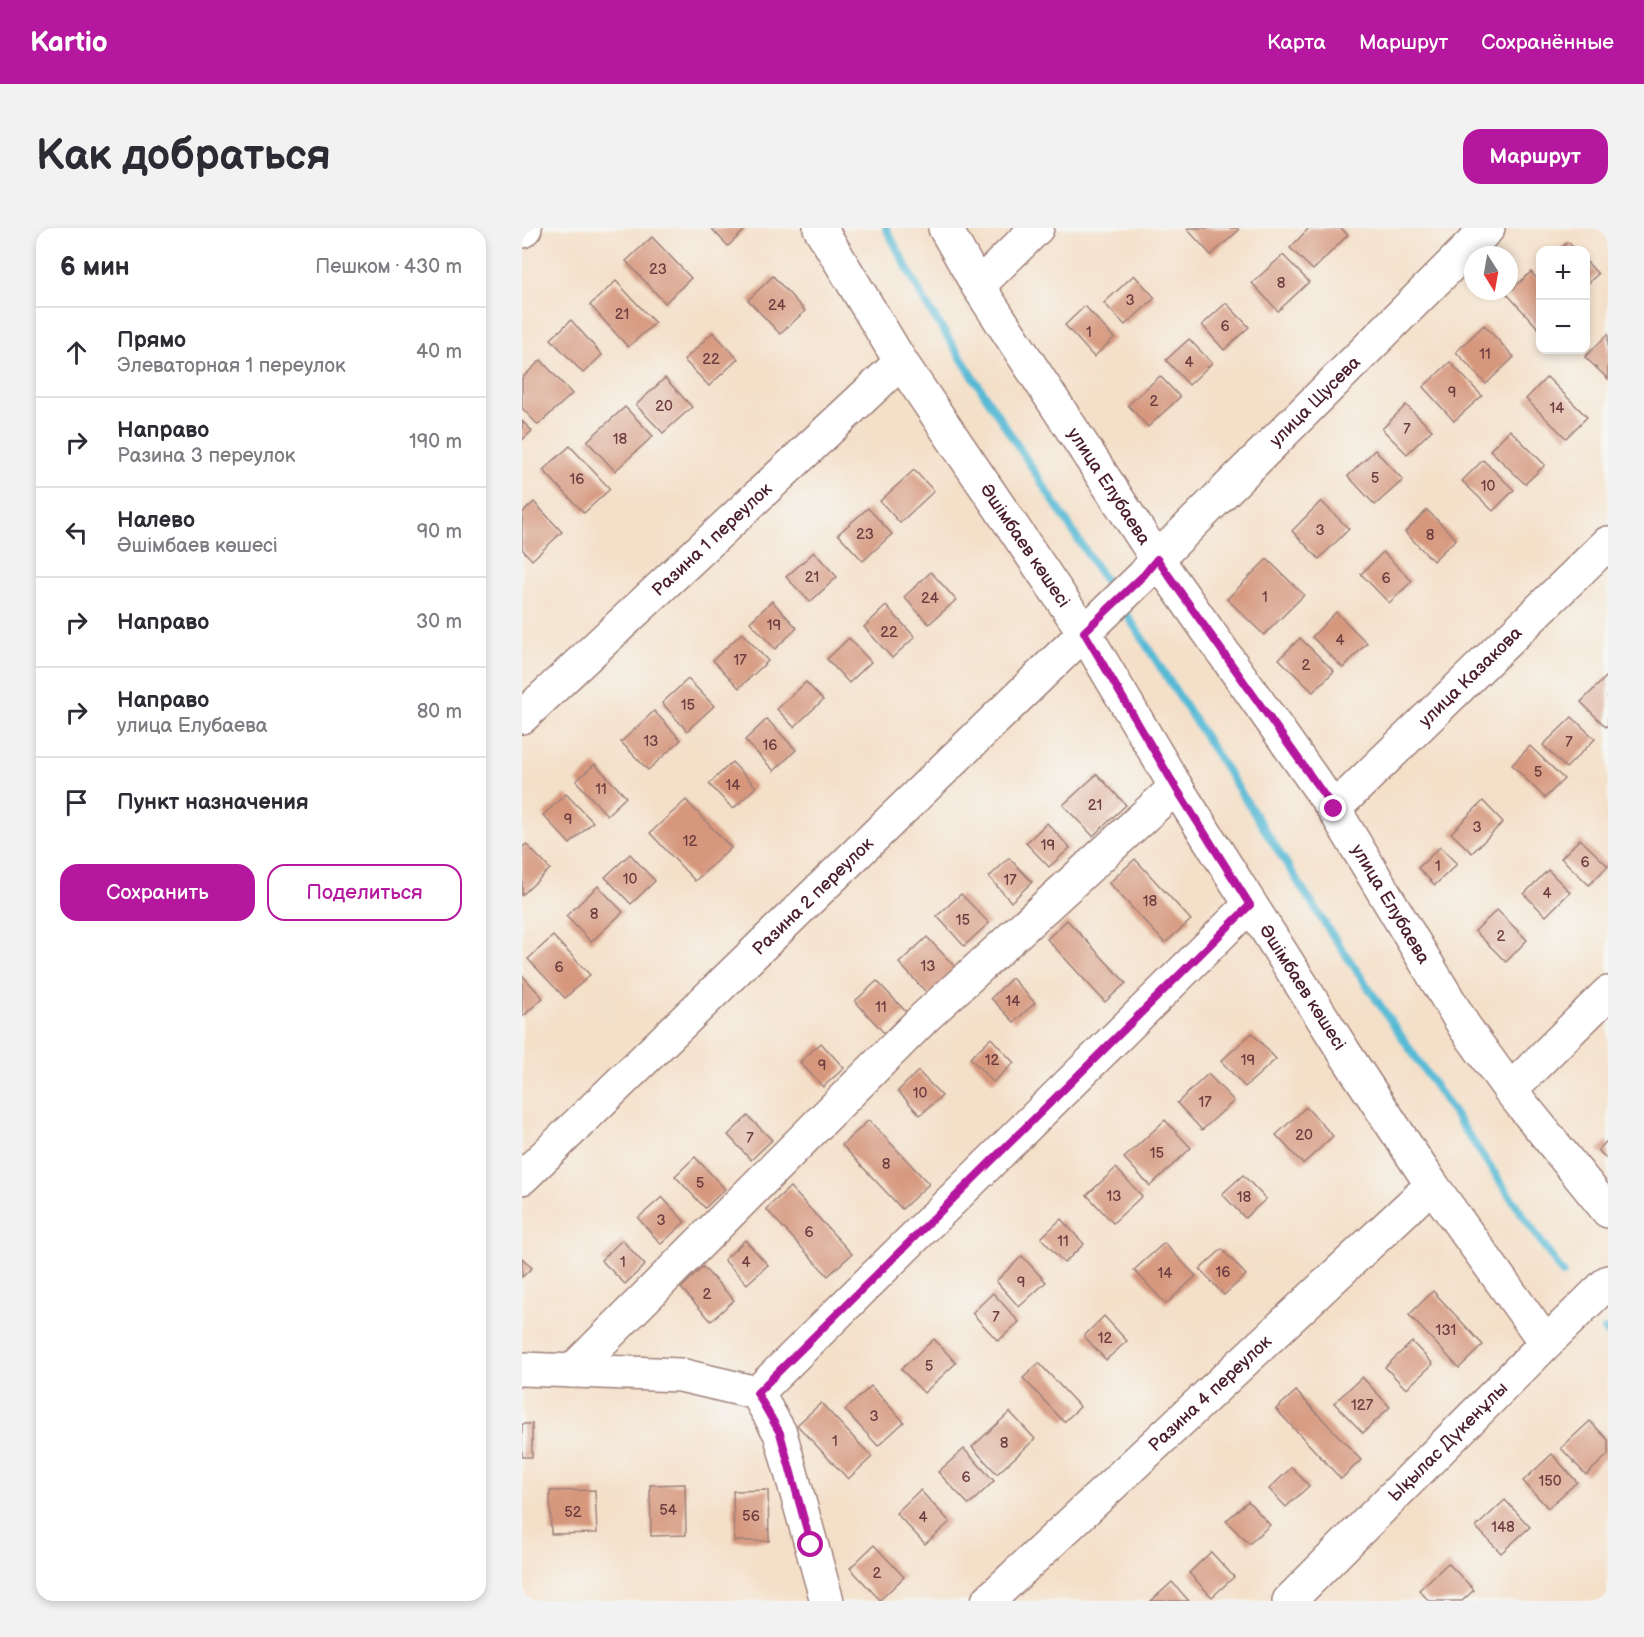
<!DOCTYPE html>
<html lang="ru">
<head>
<meta charset="utf-8">
<style>
	body { margin:0; font-family:"Balsamiq Sans",sans-serif; background:#f2f2f3; color:#2b2b33 }
	.controls { position:absolute; right:18px; top:18px; display:grid; overflow:hidden; border-radius:12px; box-shadow:0 3px 9px #0003 }
	.controls button { width:54px; height:54px; display:grid; place-items:center; padding:0; border:0; border-bottom:2px solid #e1e1e2; background:#fff; color:#2b2b33; font:30px sans-serif }
	.compass { position:absolute; left:942px; top:18px; width:54px; height:54px; border-radius:50%; background:#fff; box-shadow:0 3px 9px #0003; rotate:169deg }
	.stop { position:absolute; width:18px; height:18px; margin:-14px; border:4px solid #b5179e; border-radius:50%; background:#fff }
	.stop.end { background:#b5179e; border-color:#fff; box-shadow:0 2px 6px #0008 }
	.list { margin:0; padding:0; list-style:none }
	h2 { display:flex; justify-content:space-between; align-items:center; height:78px; margin:0; padding:0 24px; font-size:26px }
	h2 small { font-size:20px; font-weight:400; color:#7c7c81 }
	.list li { display:grid; grid-template-columns:39px 1fr auto; gap:18px; align-items:center; box-sizing:border-box; height:90px; padding:0 24px; border-top:2px solid #e1e1e2 }
	.list b { display:block; font-size:22px; white-space:nowrap }
	.list p { margin:0; font-size:20px; white-space:nowrap; color:#7c7c81 }
	.list em { font-size:20px; font-style:normal; color:#7c7c81 }
	.actions { display:flex; gap:12px; padding:18px 24px }
	.actions a { flex:1; padding:14px 0; border:2px solid #b5179e; border-radius:18px; text-align:center; font-size:21px; color:#b5179e }
	.actions .main { background:#b5179e; color:#fff }
	.icon { flex:none; width:33px; height:33px; fill:none; stroke:currentColor; stroke-width:2; stroke-linecap:round; stroke-linejoin:round }
	.map { position:relative; flex:none; width:1086px; height:1373px; overflow:hidden; border-radius:18px }
	header { display:flex; align-items:center; gap:36px; box-sizing:border-box; height:84px; padding:0 30px; background:#b5179e; color:#fff }
	header strong { font-size:28px }
	nav { display:flex; gap:33px; margin-inline-start:auto; font-size:21px }
	.intro { display:flex; align-items:center; justify-content:space-between; box-sizing:border-box; height:144px; padding:0 36px }
	h1 { margin:0; font-size:42px }
	.button { padding:15px 27px; border-radius:18px; background:#b5179e; color:#fff; font-size:21px; font-weight:700 }
	main { display:flex; gap:36px; padding:0 36px }
	aside { flex:1; background:#fff; border-radius:18px; box-shadow:0 3px 9px #0003 }
	.map>svg:first-child { display:block }
	.lines { fill:none; stroke-linecap:round; stroke-linejoin:round }
	.stream { stroke:#57bad5; stroke-width:8 }
	.building { fill:#d6977d }
	.minor-casing { stroke:#9f807a; stroke-width:36 }
	.minor { stroke:#fff; stroke-width:33 }
	.route { stroke:#b5179e; stroke-width:8 }
	.labels { text-anchor:middle; stroke-width:6; stroke-linejoin:round; paint-order:stroke }
	.number-label { font-size:15px; fill:#6d3d40 }
	.street-label { font-size:18px; fill:#4a1f2b; stroke:#f6f6f2 }
</style>
</head>
<body>
<header>
<strong>Kartio</strong>
<nav><a>Карта</a><a>Маршрут</a><a>Сохранённые</a></nav>
</header>
<div class="intro"><h1>Как добраться</h1><a class="button">Маршрут</a></div>
<main>
<aside>
<h2>6 мин<small>Пешком · 430 m</small></h2>
<ul class="list">
<li><svg class="icon" aria-label="ahead" viewBox="0 0 24 24"><path d="M12 20V5M6 11l6-6 6 6"/></svg><div><b>Прямо</b><p>Элеваторная 1 переулок</p></div><em>40 m</em></li>
<li><svg class="icon" aria-label="right" viewBox="0 0 24 24"><path d="M7 20v-9h11M14 6l5 5-5 5"/></svg><div><b>Направо</b><p>Разина 3 переулок</p></div><em>190 m</em></li>
<li><svg class="icon" aria-label="left" viewBox="0 0 24 24"><path d="M17 20v-9H6M10 6l-5 5 5 5"/></svg><div><b>Налево</b><p>Әшімбаев көшесі</p></div><em>90 m</em></li>
<li><svg class="icon" aria-label="right" viewBox="0 0 24 24"><path d="M7 20v-9h11M14 6l5 5-5 5"/></svg><div><b>Направо</b></div><em>30 m</em></li>
<li><svg class="icon" aria-label="right" viewBox="0 0 24 24"><path d="M7 20v-9h11M14 6l5 5-5 5"/></svg><div><b>Направо</b><p>улица Елубаева</p></div><em>80 m</em></li>
<li><svg class="icon" aria-label="arrive" viewBox="0 0 24 24"><path d="M6 21V4h12l-3 4 3 4H6"/></svg><div><b>Пункт назначения</b></div></li>
</ul>
<div class="actions"><a class="main">Сохранить</a><a>Поделиться</a></div>
</aside>
<div class="map">
<svg width="1086" height="1373" viewBox="0 0 1086 1373">
	<rect width="100%" height="100%" fill="#f6f6f2"/>
	<filter id="ink" filterUnits="userSpaceOnUse"><feTurbulence type="fractalNoise" baseFrequency=".0167" numOctaves="2"/><feDisplacementMap in="SourceGraphic" scale="12" xChannelSelector="R" yChannelSelector="G"/><feConvolveMatrix kernelMatrix="1 2 1 2 8 2 1 2 1" color-interpolation-filters="sRGB"/></filter>
	<filter id="wash" filterUnits="userSpaceOnUse"><feTurbulence type="fractalNoise" baseFrequency=".008" numOctaves="4" result="noise"/><feDisplacementMap in="SourceGraphic" scale="24" xChannelSelector="R" yChannelSelector="G"/><feGaussianBlur stdDeviation="1.35" result="paint"/><feColorMatrix in="noise" values="0 0 0 0 0 0 0 0 0 0 0 0 0 0 0 0 0 1.4 0 .05"/><feComposite in="paint" operator="in"/></filter>
	<g filter="url(#wash)">
		<rect width="100%" height="100%" fill="#f4e0c9"/>
		<g class="lines">
			<g class="stream">
				<path d="M 364,0 L 403,74 L 592,367"/>
				<path d="M 600,379 L 805,699 L 1041,1046"/>
				<path d="M 1083,1102 L 1086,1106"/>
			</g>
		</g>
		<g id="blocks">
			<g class="building">
				<path d="M 189,0 L 225,0 L 206,18 Z"/>
				<path d="M 666,0 L 715,0 L 717,2 L 689,27 L 665,1 Z"/>
				<path d="M 787,0 L 819,0 L 826,7 L 791,42 L 768,20 Z"/>
				<path d="M 130,9 L 169,50 L 143,75 L 104,33 Z"/>
				<path d="M 1046,14 L 1054,22 L 1036,22 Z"/>
				<path d="M 761,27 L 787,54 L 756,83 L 730,55 Z"/>
				<path d="M 1064,33 L 1076,46 L 1064,57 Z"/>
				<path d="M 1009,44 L 1018,54 L 1018,102 L 985,66 Z"/>
				<path d="M 612,47 L 633,70 L 603,97 L 582,75 Z"/>
				<path d="M 251,48 L 283,83 L 258,106 L 226,72 Z"/>
				<path d="M 94,53 L 133,95 L 106,119 L 68,77 Z"/>
				<path d="M 704,75 L 727,99 L 702,122 L 680,97 Z"/>
				<path d="M 563,78 L 592,110 L 572,129 L 543,97 Z"/>
				<path d="M 49,92 L 80,127 L 61,145 L 29,111 Z"/>
				<path d="M 962,97 L 992,129 L 964,156 L 934,124 Z"/>
				<path d="M 191,104 L 216,131 L 187,158 L 162,132 Z"/>
				<path d="M 1086,106 L 1086,151 L 1063,129 Z"/>
				<path d="M 667,111 L 690,135 L 667,157 L 644,132 Z"/>
				<path d="M 19,132 L 50,166 L 16,197 L 0,180 L 0,150 Z"/>
				<path d="M 928,134 L 960,168 L 932,193 L 901,159 Z"/>
				<path d="M 638,148 L 658,169 L 626,199 L 606,177 Z"/>
				<path d="M 1025,149 L 1065,189 L 1044,210 L 1004,171 Z"/>
				<path d="M 143,150 L 170,179 L 141,205 L 114,177 Z"/>
				<path d="M 884,177 L 910,202 L 885,226 L 860,201 Z"/>
				<path d="M 103,179 L 131,208 L 93,243 L 65,213 Z"/>
				<path d="M 0,193 L 10,203 L 0,212 Z"/>
				<path d="M 988,202 L 1023,237 L 1003,256 L 968,222 Z"/>
				<path d="M 48,218 L 88,261 L 62,285 L 21,242 Z"/>
				<path d="M 853,222 L 881,252 L 853,277 L 826,248 Z"/>
				<path d="M 961,232 L 992,262 L 971,283 L 940,253 Z"/>
				<path d="M 392,242 L 412,263 L 378,295 L 358,273 Z"/>
				<path d="M 799,273 L 827,301 L 797,331 L 770,303 Z"/>
				<path d="M 12,274 L 40,304 L 10,332 L 0,321 L 0,285 Z"/>
				<path d="M 346,280 L 370,306 L 341,333 L 316,306 Z"/>
				<path d="M 905,282 L 934,311 L 911,333 L 883,304 Z"/>
				<path d="M 292,324 L 315,349 L 288,374 L 264,349 Z"/>
				<path d="M 861,324 L 890,353 L 867,375 L 839,346 Z"/>
				<path d="M 745,331 L 782,367 L 742,407 L 705,371 Z"/>
				<path d="M 409,344 L 434,372 L 407,396 L 382,369 Z"/>
				<path d="M 250,373 L 275,400 L 253,421 L 228,394 Z"/>
				<path d="M 364,378 L 393,409 L 370,430 L 342,399 Z"/>
				<path d="M 814,384 L 845,415 L 821,440 L 790,409 Z"/>
				<path d="M 220,405 L 246,433 L 217,460 L 191,432 Z"/>
				<path d="M 327,410 L 349,434 L 327,455 L 305,431 Z"/>
				<path d="M 778,410 L 812,443 L 791,464 L 757,431 Z"/>
				<path d="M 1086,447 L 1086,497 L 1084,499 L 1059,474 Z"/>
				<path d="M 166,451 L 192,478 L 165,503 L 140,475 Z"/>
				<path d="M 284,454 L 301,472 L 272,499 L 255,481 Z"/>
				<path d="M 132,483 L 159,512 L 126,542 L 99,514 Z"/>
				<path d="M 1050,489 L 1073,511 L 1044,540 L 1021,517 Z"/>
				<path d="M 245,491 L 274,522 L 252,543 L 223,512 Z"/>
				<path d="M 1008,518 L 1042,551 L 1023,570 L 990,537 Z"/>
				<path d="M 210,534 L 234,559 L 211,581 L 187,556 Z"/>
				<path d="M 73,536 L 104,569 L 85,587 L 54,553 Z"/>
				<path d="M 575,546 L 604,577 L 571,608 L 541,577 Z"/>
				<path d="M 44,566 L 71,594 L 48,616 L 21,587 Z"/>
				<path d="M 164,572 L 209,620 L 173,653 L 128,605 Z"/>
				<path d="M 961,573 L 981,594 L 950,625 L 929,605 Z"/>
				<path d="M 525,595 L 548,620 L 527,639 L 504,615 Z"/>
				<path d="M 1058,611 L 1086,638 L 1067,657 L 1039,630 Z"/>
				<path d="M 4,616 L 28,641 L 0,667 L 0,620 Z"/>
				<path d="M 918,619 L 935,636 L 913,657 L 896,640 Z"/>
				<path d="M 108,626 L 133,653 L 109,676 L 83,649 Z"/>
				<path d="M 487,630 L 510,654 L 489,674 L 467,649 Z"/>
				<path d="M 613,631 L 669,692 L 643,715 L 587,655 Z"/>
				<path d="M 1026,642 L 1048,664 L 1024,688 L 1002,666 Z"/>
				<path d="M 76,658 L 101,684 L 69,714 L 44,688 Z"/>
				<path d="M 439,666 L 467,695 L 442,718 L 415,688 Z"/>
				<path d="M 975,682 L 1005,712 L 984,734 L 953,703 Z"/>
				<path d="M 545,692 L 604,755 L 583,774 L 525,711 Z"/>
				<path d="M 31,708 L 68,747 L 43,770 L 6,731 Z"/>
				<path d="M 405,709 L 435,741 L 407,767 L 377,735 Z"/>
				<path d="M 0,747 L 21,770 L 0,789 Z"/>
				<path d="M 490,750 L 513,775 L 492,794 L 469,770 Z"/>
				<path d="M 355,753 L 384,784 L 362,805 L 333,773 Z"/>
				<path d="M 730,805 L 754,831 L 723,859 L 699,833 Z"/>
				<path d="M 469,810 L 492,835 L 471,854 L 448,830 Z"/>
				<path d="M 299,815 L 322,840 L 301,859 L 278,834 Z"/>
				<path d="M 396,843 L 420,868 L 398,887 L 376,863 Z"/>
				<path d="M 686,846 L 712,873 L 680,902 L 655,875 Z"/>
				<path d="M 784,879 L 811,908 L 781,936 L 754,907 Z"/>
				<path d="M 226,888 L 250,912 L 229,932 L 206,907 Z"/>
				<path d="M 347,892 L 407,956 L 380,981 L 320,917 Z"/>
				<path d="M 643,892 L 669,920 L 628,958 L 602,930 Z"/>
				<path d="M 1086,912 L 1086,932 L 1076,922 Z"/>
				<path d="M 173,929 L 203,961 L 183,980 L 153,948 Z"/>
				<path d="M 594,940 L 620,968 L 591,995 L 565,967 Z"/>
				<path d="M 721,947 L 744,971 L 723,990 L 700,966 Z"/>
				<path d="M 268,959 L 330,1026 L 306,1048 L 244,981 Z"/>
				<path d="M 140,969 L 163,994 L 139,1016 L 116,990 Z"/>
				<path d="M 539,991 L 562,1016 L 542,1035 L 519,1010 Z"/>
				<path d="M 100,1012 L 123,1037 L 103,1056 L 79,1032 Z"/>
				<path d="M 223,1012 L 246,1037 L 225,1056 L 202,1032 Z"/>
				<path d="M 642,1015 L 674,1048 L 644,1076 L 612,1042 Z"/>
				<path d="M 700,1021 L 724,1047 L 702,1067 L 678,1041 Z"/>
				<path d="M 500,1028 L 524,1054 L 497,1079 L 474,1053 Z"/>
				<path d="M 0,1030 L 10,1040 L 0,1049 Z"/>
				<path d="M 181,1039 L 212,1072 L 189,1093 L 159,1060 Z"/>
				<path d="M 911,1063 L 961,1117 L 937,1140 L 887,1087 Z"/>
				<path d="M 471,1065 L 497,1094 L 476,1113 L 450,1085 Z"/>
				<path d="M 582,1088 L 605,1113 L 584,1132 L 562,1108 Z"/>
				<path d="M 412,1111 L 434,1135 L 402,1165 L 379,1141 Z"/>
				<path d="M 890,1114 L 911,1136 L 884,1161 L 863,1139 Z"/>
				<path d="M 517,1135 L 558,1179 L 542,1194 L 501,1150 Z"/>
				<path d="M 840,1149 L 868,1179 L 841,1205 L 812,1175 Z"/>
				<path d="M 349,1158 L 382,1194 L 356,1218 L 323,1182 Z"/>
				<path d="M 774,1163 L 839,1232 L 819,1251 L 754,1181 Z"/>
				<path d="M 299,1175 L 350,1229 L 326,1251 L 275,1197 Z"/>
				<path d="M 488,1184 L 513,1211 L 475,1246 L 450,1219 Z"/>
				<path d="M 1068,1193 L 1086,1212 L 1086,1227 L 1064,1247 L 1039,1220 Z"/>
				<rect x="0" y="1196" width="10" height="33"/>
				<path d="M 442,1221 L 472,1253 L 447,1277 L 416,1244 Z"/>
				<path d="M 1030,1226 L 1055,1254 L 1026,1280 L 1001,1253 Z"/>
				<path d="M 770,1239 L 787,1258 L 764,1279 L 747,1261 Z"/>
				<path d="M 163,1256 L 164,1307 L 129,1308 L 128,1257 Z"/>
				<path d="M 73,1262 L 75,1305 L 29,1306 L 28,1263 Z"/>
				<path d="M 246,1262 L 247,1313 L 212,1313 L 211,1263 Z"/>
				<path d="M 398,1262 L 428,1294 L 403,1316 L 374,1285 Z"/>
				<path d="M 983,1272 L 1008,1299 L 979,1325 L 954,1299 Z"/>
				<path d="M 726,1273 L 748,1297 L 727,1316 L 704,1293 Z"/>
				<path d="M 352,1317 L 382,1349 L 358,1372 L 328,1340 Z"/>
				<path d="M 689,1324 L 712,1349 L 690,1369 L 667,1345 Z"/>
				<path d="M 926,1335 L 952,1362 L 940,1373 L 907,1373 L 897,1362 Z"/>
				<path d="M 650,1354 L 667,1373 L 629,1373 Z"/>
			</g>
		</g>
	</g>
	<g filter="url(#ink)">
		<use href="#blocks" fill-opacity="0" stroke="#9f807a" stroke-width="1.5"/>
		<g class="lines">
			<defs>
				<g id="minor">
					<path id="s1" d="M 298,0 L 379,134 L 562,404 L 654,559 L 824,827 L 910,957 L 1024,1115"/>
					<path id="s2" d="M 423,0 L 456,58 L 635,331 L 812,581 L 942,798 L 988,862 L 1086,983"/>
					<path d="M 0,3 L 3,0"/>
					<path d="M 456,58 L 515,0"/>
					<path id="s3" d="M 0,489 L 379,134"/>
					<path id="s4" d="M 812,581 L 1086,315"/>
					<path d="M 988,862 L 1086,765"/>
					<path id="s5" d="M 0,950 L 622,347 L 635,331 L 966,0"/>
					<path d="M 0,1141 L 158,1147 L 235,1165 L 258,1205 L 305,1373"/>
					<path d="M 50,1143 L 403,789 L 654,559"/>
					<path d="M 235,1165 L 728,677"/>
					<path id="s6" d="M 466,1373 L 910,957"/>
					<path id="s7" d="M 767,1373 L 1024,1115 L 1086,1054"/>
				</g>
			</defs>
			<use href="#minor" class="minor-casing"/>
			<use href="#minor" class="minor"/>
		</g>
	</g>
	<g class="lines" filter="url(#ink)">
		<path class="route" d="M 289,1317 L 258,1205 L 235,1165 L 728,677 L 654,560 L 562,404 L 622,347 L 635,331 L 812,581"/>
	</g>
	<g class="labels">
		<g class="number-label">
			<text x="136" y="46">23</text>
			<text x="759" y="60">8</text>
			<text x="608" y="77">3</text>
			<text x="255" y="82">24</text>
			<text x="100" y="91">21</text>
			<text x="703" y="103">6</text>
			<text x="567" y="109">1</text>
			<text x="963" y="131">11</text>
			<text x="189" y="136">22</text>
			<text x="667" y="139">4</text>
			<text x="930" y="169">9</text>
			<text x="632" y="178">2</text>
			<text x="142" y="183">20</text>
			<text x="1035" y="185">14</text>
			<text x="885" y="206">7</text>
			<text x="98" y="216">18</text>
			<text x="853" y="255">5</text>
			<text x="55" y="256">16</text>
			<text x="966" y="263">10</text>
			<text x="798" y="307">3</text>
			<text x="343" y="311">23</text>
			<text x="908" y="312">8</text>
			<text x="290" y="354">21</text>
			<text x="864" y="355">6</text>
			<text x="743" y="374">1</text>
			<text x="408" y="375">24</text>
			<text x="252" y="402">19</text>
			<text x="367" y="409">22</text>
			<text x="818" y="417">4</text>
			<text x="218" y="437">17</text>
			<text x="784" y="442">2</text>
			<text x="166" y="482">15</text>
			<text x="129" y="518">13</text>
			<text x="1047" y="519">7</text>
			<text x="248" y="522">16</text>
			<text x="1016" y="549">5</text>
			<text x="211" y="562">14</text>
			<text x="79" y="566">11</text>
			<text x="573" y="582">21</text>
			<text x="46" y="596">9</text>
			<text x="955" y="604">3</text>
			<text x="168" y="618">12</text>
			<text x="526" y="622">19</text>
			<text x="1063" y="639">6</text>
			<text x="916" y="643">1</text>
			<text x="108" y="656">10</text>
			<text x="488" y="657">17</text>
			<text x="1025" y="670">4</text>
			<text x="628" y="678">18</text>
			<text x="72" y="691">8</text>
			<text x="441" y="697">15</text>
			<text x="979" y="713">2</text>
			<text x="406" y="743">13</text>
			<text x="37" y="744">6</text>
			<text x="491" y="778">14</text>
			<text x="359" y="784">11</text>
			<text x="470" y="837">12</text>
			<text x="726" y="837">19</text>
			<text x="300" y="842">9</text>
			<text x="398" y="870">10</text>
			<text x="683" y="879">17</text>
			<text x="782" y="912">20</text>
			<text x="228" y="915">7</text>
			<text x="635" y="930">15</text>
			<text x="364" y="941">8</text>
			<text x="178" y="960">5</text>
			<text x="592" y="973">13</text>
			<text x="722" y="974">18</text>
			<text x="139" y="997">3</text>
			<text x="287" y="1009">6</text>
			<text x="541" y="1018">11</text>
			<text x="101" y="1039">1</text>
			<text x="224" y="1039">4</text>
			<text x="701" y="1049">16</text>
			<text x="643" y="1050">14</text>
			<text x="499" y="1059">9</text>
			<text x="185" y="1071">2</text>
			<text x="474" y="1094">7</text>
			<text x="924" y="1107">131</text>
			<text x="583" y="1115">12</text>
			<text x="407" y="1143">5</text>
			<text x="840" y="1182">127</text>
			<text x="352" y="1193">3</text>
			<text x="313" y="1218">1</text>
			<text x="482" y="1220">8</text>
			<text x="444" y="1254">6</text>
			<text x="1028" y="1258">150</text>
			<text x="146" y="1287">54</text>
			<text x="51" y="1289">52</text>
			<text x="229" y="1293">56</text>
			<text x="401" y="1294">4</text>
			<text x="981" y="1304">148</text>
			<text x="355" y="1350">2</text>
		</g>
		<g class="street-label">
			<text dy="6" stroke="none"><textPath href="#s5" startOffset="1110">улица Щусева</textPath></text>
			<text dy="6" stroke="none"><textPath href="#s2" startOffset="306">улица Елубаева</textPath></text>
			<text dy="6" stroke="none"><textPath href="#s3" startOffset="260">Разина 1 переулок</textPath></text>
			<text dy="6" stroke="none"><textPath href="#s1" startOffset="378">Әшімбаев көшесі</textPath></text>
			<text dy="6" stroke="none"><textPath href="#s4" startOffset="190">улица Казакова</textPath></text>
			<text dy="6" stroke="none"><textPath href="#s5" startOffset="405">Разина 2 переулок</textPath></text>
			<text dy="6" stroke="none"><textPath href="#s2" startOffset="810">улица Елубаева</textPath></text>
			<text dy="6" stroke="none"><textPath href="#s1" startOffset="900">Әшімбаев көшесі</textPath></text>
			<text dy="6" stroke="none"><textPath href="#s6" startOffset="304">Разина 4 переулок</textPath></text>
			<text dy="6" stroke="none"><textPath href="#s7" startOffset="225">Ықылас Дүкенұлы</textPath></text>
		</g>
	</g>
</svg>
<div class="controls">
<button>+</button>
<button>−</button>
</div>
<svg class="compass" viewBox="-18 -18 36 36"><path d="M0-13l5 13h-10z" fill="#e53935"/><path d="M0 13l5-13h-10z" fill="#7c7c81"/></svg>
<div class="stop" style="left:289px;top:1317px"></div>
<div class="stop end" style="left:812px;top:581px"></div>
</div>
</main>
</body>
</html>
